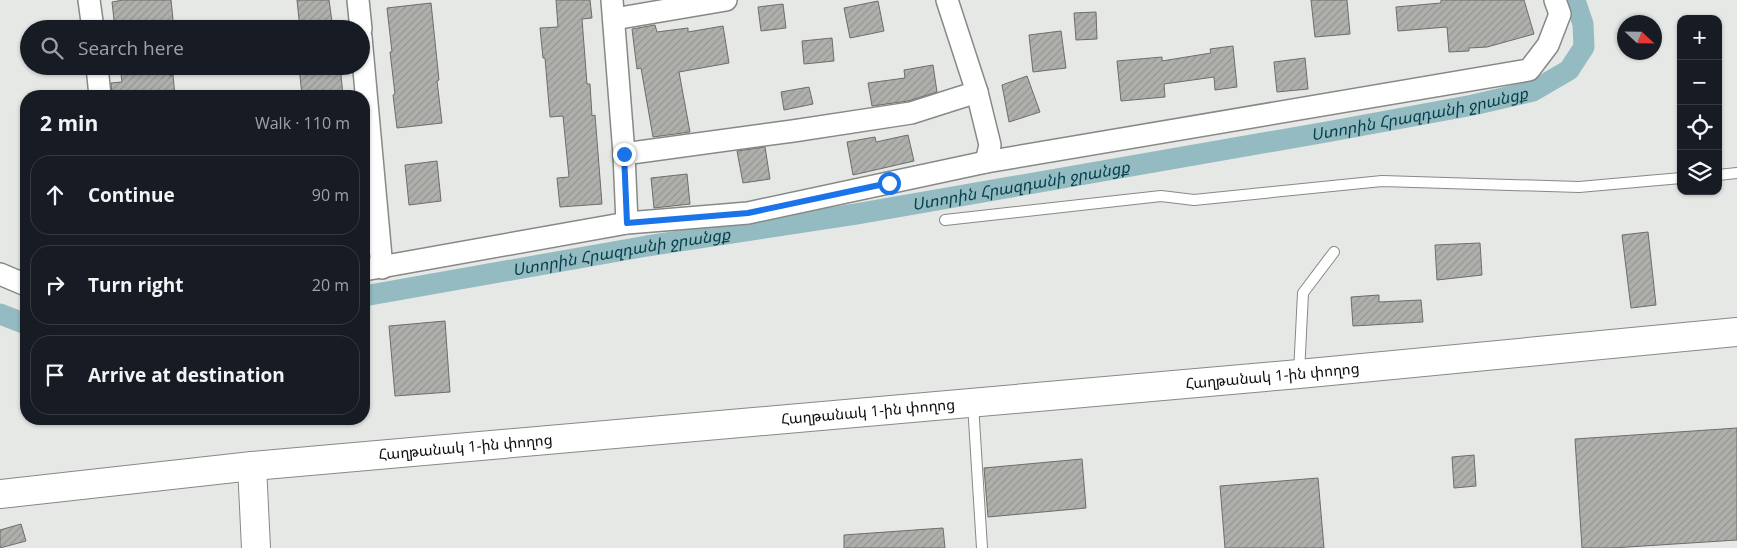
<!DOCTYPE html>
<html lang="en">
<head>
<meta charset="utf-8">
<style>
	body { margin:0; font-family:"Open Sans","Noto Sans Armenian",sans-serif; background:#242831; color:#f1f3f6 }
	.controls { position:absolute; right:15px; top:15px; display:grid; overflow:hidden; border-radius:10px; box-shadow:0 1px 4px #0004 }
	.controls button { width:45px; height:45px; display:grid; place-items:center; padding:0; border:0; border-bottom:1px solid #363941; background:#171b24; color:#f1f3f6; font:25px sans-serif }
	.compass { position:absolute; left:1617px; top:15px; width:45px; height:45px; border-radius:50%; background:#171b24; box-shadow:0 1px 4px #0004; rotate:112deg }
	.stop { position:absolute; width:15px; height:15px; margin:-11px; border:4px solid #1a73e8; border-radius:50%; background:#fff }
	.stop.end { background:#1a73e8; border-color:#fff; box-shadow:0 1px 5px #0008 }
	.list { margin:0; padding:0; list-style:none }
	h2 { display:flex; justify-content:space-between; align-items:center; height:65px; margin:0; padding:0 20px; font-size:21px }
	h2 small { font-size:16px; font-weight:400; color:#9ea1a6 }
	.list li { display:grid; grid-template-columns:32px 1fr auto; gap:15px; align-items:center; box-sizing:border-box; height:80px; margin:0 10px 10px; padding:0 10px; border:1px solid #363941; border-radius:20px }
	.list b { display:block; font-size:19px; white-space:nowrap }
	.list em { font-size:16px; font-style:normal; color:#9ea1a6 }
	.icon { flex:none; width:28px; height:28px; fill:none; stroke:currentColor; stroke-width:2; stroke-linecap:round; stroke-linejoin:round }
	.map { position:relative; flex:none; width:1737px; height:548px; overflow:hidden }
	.search { position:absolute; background:#171b24; box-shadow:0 1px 4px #0004; left:20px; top:20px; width:350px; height:55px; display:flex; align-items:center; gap:12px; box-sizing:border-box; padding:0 18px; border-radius:28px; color:#9ea1a6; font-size:19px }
	.panel { position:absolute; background:#171b24; box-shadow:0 1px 4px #0004; left:20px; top:90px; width:350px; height:335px; border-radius:20px }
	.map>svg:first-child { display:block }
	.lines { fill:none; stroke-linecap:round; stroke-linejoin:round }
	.canal { stroke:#94bac2; stroke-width:21 }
	.building { fill:url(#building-hatch); stroke:#6d6d6a }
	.lane-casing { stroke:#868986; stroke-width:12 }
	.street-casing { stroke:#868986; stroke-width:24 }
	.secondary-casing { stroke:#868986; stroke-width:30 }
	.lane { stroke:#fff; stroke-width:10 }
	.street { stroke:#fff; stroke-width:21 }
	.secondary { stroke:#fff; stroke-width:28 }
	.route { stroke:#1a73e8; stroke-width:6 }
	.labels { text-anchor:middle; stroke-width:5; stroke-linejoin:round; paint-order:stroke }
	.street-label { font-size:15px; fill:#0e0f0e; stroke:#f3f6f3 }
	.water-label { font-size:16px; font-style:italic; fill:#04414a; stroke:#f3f6f3 }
</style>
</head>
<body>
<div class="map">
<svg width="1737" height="548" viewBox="0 0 1737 548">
	<defs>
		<pattern id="building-hatch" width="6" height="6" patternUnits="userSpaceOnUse" patternTransform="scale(1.25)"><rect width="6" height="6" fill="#afafab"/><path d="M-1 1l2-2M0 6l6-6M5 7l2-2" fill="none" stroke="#959592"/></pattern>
	</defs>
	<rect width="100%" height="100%" fill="#e5e8e5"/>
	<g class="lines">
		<g class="canal">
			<path id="s1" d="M 364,296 L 647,246 L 856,214 L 1332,131 L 1473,105 L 1533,91 L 1569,70 L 1584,47 L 1583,24 L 1575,0"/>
			<path d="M 0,314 L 26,324"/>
		</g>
	</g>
	<g class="building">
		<path d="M 123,0 L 171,0 L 174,29 L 115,29 L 112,2 Z"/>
		<path d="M 297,0 L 329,0 L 333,29 L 300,29 Z"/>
		<path d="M 556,0 L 590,0 L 592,18 L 582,19 L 587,84 L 590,84 L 592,116 L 595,115 L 602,204 L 560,207 L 557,178 L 569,177 L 563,116 L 550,117 L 545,58 L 543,58 L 540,28 L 558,27 Z"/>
		<path d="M 1311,0 L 1347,0 L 1350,34 L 1315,37 Z"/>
		<path d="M 1441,0 L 1524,0 L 1534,34 L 1487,47 L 1469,48 L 1469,51 L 1449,52 L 1447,27 L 1398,31 L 1396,7 L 1441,3 Z"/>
		<path d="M 878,1 L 884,31 L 850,38 L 844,8 Z"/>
		<path d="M 431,3 L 439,80 L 437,81 L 442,123 L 397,128 L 393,95 L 395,94 L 390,52 L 392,52 L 387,8 Z"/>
		<path d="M 783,4 L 786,28 L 761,31 L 758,7 Z"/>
		<path d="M 1096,12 L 1097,39 L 1076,40 L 1074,13 Z"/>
		<path d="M 655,25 L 657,32 L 688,28 L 688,32 L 723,26 L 729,63 L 679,72 L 690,132 L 653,137 L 641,68 L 637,69 L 632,29 Z"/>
		<path d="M 1061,31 L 1066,68 L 1033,72 L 1029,35 Z"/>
		<path d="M 832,38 L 834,61 L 804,64 L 802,41 Z"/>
		<path d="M 1233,46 L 1237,87 L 1215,90 L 1214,77 L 1164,84 L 1165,97 L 1121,101 L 1117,61 L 1162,57 L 1162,61 L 1211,53 L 1210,49 Z"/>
		<path d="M 1305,58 L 1308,89 L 1277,92 L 1274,62 Z"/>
		<path d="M 933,65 L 937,92 L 908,101 L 872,106 L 868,83 L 905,78 L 904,70 Z"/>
		<path d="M 120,66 L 169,66 L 170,76 L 173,75 L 175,96 L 112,96 L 111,83 L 122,82 Z"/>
		<path d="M 299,66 L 340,66 L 343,95 L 302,96 Z"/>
		<path d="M 1027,76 L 1040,112 L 1009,122 L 1002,85 Z"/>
		<path d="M 809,87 L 813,104 L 784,110 L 781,92 Z"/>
		<path d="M 908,135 L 914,161 L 853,175 L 847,142 L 875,137 L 876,142 Z"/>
		<path d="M 765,147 L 770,179 L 743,183 L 737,151 Z"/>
		<path d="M 437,161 L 441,201 L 409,205 L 405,165 Z"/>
		<path d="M 687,174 L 690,204 L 654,208 L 651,178 Z"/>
		<path d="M 1648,232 L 1656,305 L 1631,308 L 1622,235 Z"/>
		<path d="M 1480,243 L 1482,275 L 1437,280 L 1435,245 Z"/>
		<path d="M 1379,295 L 1379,302 L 1421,300 L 1423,322 L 1353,326 L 1351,297 Z"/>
		<path d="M 445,321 L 450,392 L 395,396 L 389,326 Z"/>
		<path d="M 1737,428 L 1737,540 L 1612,548 L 1582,548 L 1575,439 Z"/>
		<path d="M 1474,455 L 1476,486 L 1454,488 L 1452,457 Z"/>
		<path d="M 1082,459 L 1086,508 L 988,517 L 984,468 Z"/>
		<path d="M 1318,478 L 1324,548 L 1225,548 L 1220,486 Z"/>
		<path d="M 21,524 L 26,541 L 0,548 L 0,530 Z"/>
		<path d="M 943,528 L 945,548 L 844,548 L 844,535 Z"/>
	</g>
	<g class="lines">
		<defs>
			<g id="lane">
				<path d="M 1718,175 L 1737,173"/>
				<path d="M 945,220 L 1161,196 L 1194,200 L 1382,181 L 1579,187 L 1681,178"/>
				<path d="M 1299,373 L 1303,293 L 1334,252"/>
				<path d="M 973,404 L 982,548"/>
			</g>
			<g id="street">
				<path d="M 89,0 L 93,29"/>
				<path d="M 358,0 L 361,29"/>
				<path d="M 612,0 L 624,154 L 627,223"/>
				<path d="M 947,0 L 977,92 L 990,145 L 986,162"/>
				<path d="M 614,19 L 726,0"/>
				<path d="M 361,37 L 382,268"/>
				<path d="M 97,66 L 100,96"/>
				<path d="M 624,154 L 793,131 L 911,113 L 977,92"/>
				<path d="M 364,270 L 627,223 L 748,213 L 986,162 L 1529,70 L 1548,45 L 1560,14 L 1555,0"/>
				<path d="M 0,274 L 26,285"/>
			</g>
			<g id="secondary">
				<path d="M 252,466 L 256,548"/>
				<path id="s2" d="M 0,494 L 252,466 L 1299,374 L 1737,332"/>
			</g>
		</defs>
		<use href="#lane" class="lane-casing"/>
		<use href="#street" class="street-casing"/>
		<use href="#secondary" class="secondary-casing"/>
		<use href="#lane" class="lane"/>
		<use href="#street" class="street"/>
		<use href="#secondary" class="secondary"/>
	</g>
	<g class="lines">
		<path class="route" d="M 624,154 L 627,223 L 748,213 L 889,183"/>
	</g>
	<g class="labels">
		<g class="street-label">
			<text dy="5" stroke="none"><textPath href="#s2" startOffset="1278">Հաղթանակ 1-ին փողոց</textPath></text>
			<text dy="5" stroke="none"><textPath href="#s2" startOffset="872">Հաղթանակ 1-ին փողոց</textPath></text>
			<text dy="5" stroke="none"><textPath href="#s2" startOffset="468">Հաղթանակ 1-ին փողոց</textPath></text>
		</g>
		<g class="water-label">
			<text dy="6" stroke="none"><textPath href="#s1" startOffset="1071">Ստորին Հրազդանի ջրանցք</textPath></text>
			<text dy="6" stroke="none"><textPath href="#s1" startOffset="666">Ստորին Հրազդանի ջրանցք</textPath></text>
			<text dy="6" stroke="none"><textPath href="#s1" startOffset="261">Ստորին Հրազդանի ջրանցք</textPath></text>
		</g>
	</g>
</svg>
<div class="controls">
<button>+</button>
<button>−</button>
<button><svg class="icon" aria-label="locate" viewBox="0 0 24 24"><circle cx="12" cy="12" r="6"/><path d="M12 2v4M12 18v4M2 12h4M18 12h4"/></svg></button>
<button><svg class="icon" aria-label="layers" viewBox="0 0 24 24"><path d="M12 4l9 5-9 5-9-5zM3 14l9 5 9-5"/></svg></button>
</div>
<svg class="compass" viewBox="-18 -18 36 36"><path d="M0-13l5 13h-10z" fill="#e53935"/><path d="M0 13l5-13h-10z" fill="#9ea1a6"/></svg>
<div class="stop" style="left:889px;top:183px"></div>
<div class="stop end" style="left:624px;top:154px"></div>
<div class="search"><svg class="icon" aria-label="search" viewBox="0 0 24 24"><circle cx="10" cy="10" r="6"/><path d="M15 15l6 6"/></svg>Search here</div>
<section class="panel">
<h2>2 min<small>Walk · 110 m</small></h2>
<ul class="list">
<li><svg class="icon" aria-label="ahead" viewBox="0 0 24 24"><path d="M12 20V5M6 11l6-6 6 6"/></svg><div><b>Continue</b></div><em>90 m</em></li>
<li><svg class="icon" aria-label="right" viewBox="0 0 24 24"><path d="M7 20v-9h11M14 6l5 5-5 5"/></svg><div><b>Turn right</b></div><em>20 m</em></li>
<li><svg class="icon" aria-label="arrive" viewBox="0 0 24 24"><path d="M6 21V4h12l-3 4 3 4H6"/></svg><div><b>Arrive at destination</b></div></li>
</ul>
</section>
</div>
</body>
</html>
